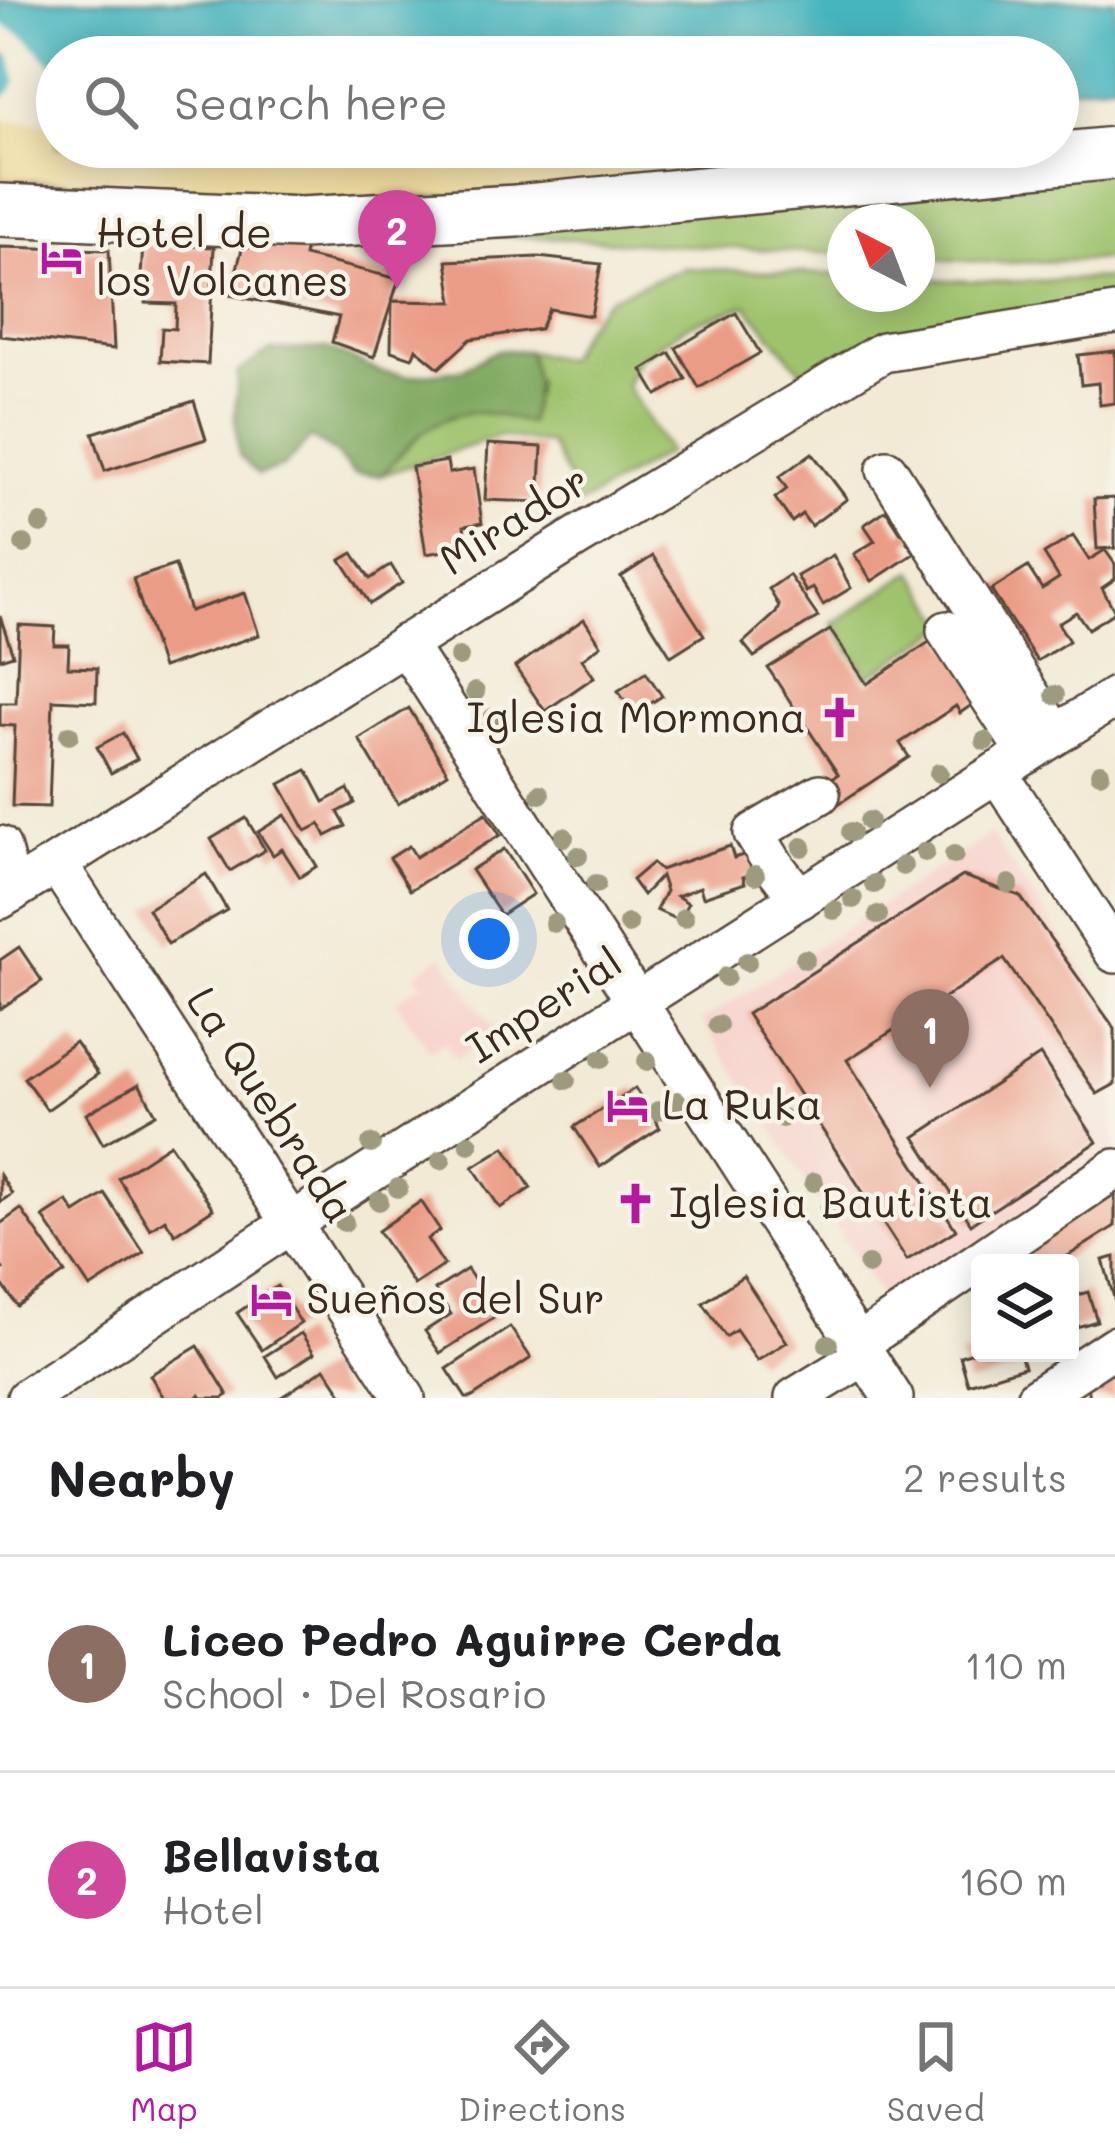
<!DOCTYPE html>
<html lang="en">
<head>
<meta charset="utf-8">
<style>
	body { margin:0; font-family:Mali,sans-serif; background:#f2f2f2; color:#202124 }
	.controls { position:absolute; right:36px; bottom:36px; display:grid; overflow:hidden; border-radius:12px; box-shadow:0 6px 30px #0003 }
	.controls button { width:108px; height:108px; display:grid; place-items:center; padding:0; border:0; border-bottom:3px solid #e0e0e0; background:#fff; color:#202124; font:60px sans-serif }
	.compass { position:absolute; left:827px; top:204px; width:108px; height:108px; border-radius:50%; background:#fff; box-shadow:0 6px 30px #0003; rotate:318deg }
	.you { position:absolute; left:489px; top:939px; width:42px; height:42px; margin:-30px; border:9px solid #fff; border-radius:50%; background:#1a73e8; box-shadow:0 0 0 18px #1a73e833 }
	.badge { display:grid; place-items:center; width:78px; height:78px; border-radius:50%; background:#b5179e; color:#fff; font-size:39px; font-weight:700 }
	.pin { position:absolute; translate:-50% -99px; filter:drop-shadow(0 3px 6px #0008) }
	.pin::after { content:''; position:absolute; top:63px; width:42px; height:36px; background:inherit; clip-path:polygon(0 0,100% 0,50% 100%) }
	.list { margin:0; padding:0; list-style:none }
	h2 { display:flex; justify-content:space-between; align-items:center; height:156px; margin:0; padding:0 48px; font-size:51px }
	h2 small { font-size:39px; font-weight:400; color:#757577 }
	.list li { display:grid; grid-template-columns:78px 1fr auto; gap:36px; align-items:center; box-sizing:border-box; height:216px; padding:0 48px; border-top:3px solid #e0e0e0 }
	.list b { display:block; font-size:45px; white-space:nowrap }
	.list p { margin:0; font-size:39px; white-space:nowrap; color:#757577 }
	.list em { font-size:39px; font-style:normal; color:#757577 }
	.icon { flex:none; width:66px; height:66px; fill:none; stroke:currentColor; stroke-width:2; stroke-linecap:round; stroke-linejoin:round }
	.map { position:relative; flex:none; width:1115px; height:1398px; overflow:hidden }
	.search { position:absolute; background:#fff; box-shadow:0 6px 30px #0003; left:36px; right:36px; top:36px; height:132px; display:flex; align-items:center; gap:30px; box-sizing:border-box; padding:0 42px; border-radius:66px; color:#757577; font-size:45px }
	.sheet { height:588px; background:#fff }
	nav { display:flex; justify-content:space-around; align-items:center; box-sizing:border-box; height:168px; border-top:3px solid #e0e0e0; background:#fff; font-size:33px; color:#757577 }
	nav a { display:grid; justify-items:center; gap:6px }
	nav .on { color:#b5179e }
	.map>svg:first-child { display:block }
	.built { fill:#f7d0ca }
	.green { fill:#9fc36d; stroke:#6d7646; stroke-width:3 }
	.forest { fill:#7fa960; stroke:#5d6a3f; stroke-width:3 }
	.sand { fill:#eeda9e; stroke:#94825e; stroke-width:3 }
	.water { fill:#46b5be; stroke:#40706e; stroke-width:3 }
	.pier { fill:#f2ead5 }
	.building { fill:#eb9c86 }
	.lines { fill:none; stroke-linecap:round; stroke-linejoin:round }
	.minor-casing { stroke:#564739; stroke-width:44 }
	.major-casing { stroke:#564739; stroke-width:56 }
	.minor { stroke:#fff; stroke-width:39 }
	.major { stroke:#fff; stroke-width:51 }
	.tree { fill:#9e9a7e }
	.labels { text-anchor:middle; stroke-width:9; stroke-linejoin:round; paint-order:stroke }
	.poi-label { font-size:42px; fill:#3b2a1e; stroke:#f7f3e8; text-anchor:start }
	.street-label { font-size:42px; fill:#3b2a1e; stroke:#f7f3e8 }
</style>
</head>
<body>
<div class="map">
<svg width="1115" height="1398" viewBox="0 0 1115 1398">
	<rect width="100%" height="100%" fill="#f7f3e8"/>
	<filter id="ink" filterUnits="userSpaceOnUse"><feTurbulence type="fractalNoise" baseFrequency=".00833" numOctaves="2"/><feDisplacementMap in="SourceGraphic" scale="24" xChannelSelector="R" yChannelSelector="G"/><feConvolveMatrix kernelMatrix="1 2 1 2 8 2 1 2 1" color-interpolation-filters="sRGB"/></filter>
	<filter id="wash" filterUnits="userSpaceOnUse"><feTurbulence type="fractalNoise" baseFrequency=".004" numOctaves="4" result="noise"/><feDisplacementMap in="SourceGraphic" scale="48" xChannelSelector="R" yChannelSelector="G"/><feGaussianBlur stdDeviation="2.7" result="paint"/><feColorMatrix in="noise" values="0 0 0 0 0 0 0 0 0 0 0 0 0 0 0 0 0 1.4 0 .05"/><feComposite in="paint" operator="in"/></filter>
	<g filter="url(#wash)">
		<rect width="100%" height="100%" fill="#f2ead5"/>
		<g class="built">
			<path d="M 991,834 L 1115,1015 L 1115,1155 L 886,1304 L 702,1021 Z"/>
			<path d="M 443,955 L 496,1032 L 456,1059 L 444,1042 L 430,1051 L 396,1001 L 421,984 L 415,974 Z"/>
		</g>
		<g class="green">
			<path d="M 1115,165 L 1115,259 L 1003,263 L 917,258 L 917,222 L 845,222 L 845,254 L 493,235 Z"/>
			<path d="M 684,268 L 845,275 L 845,294 L 917,294 L 917,279 L 1005,282 L 1115,278 L 1115,305 L 884,332 L 802,372 L 746,305 L 688,325 L 639,358 L 626,385 L 668,452 L 575,507 L 571,484 L 550,444 L 500,436 L 382,475 C 408,444 437,410 482,413 C 497,414 513,419 529,423 L 536,383 L 528,351 L 564,360 L 585,326 L 610,297 Z"/>
			<path d="M 913,571 L 948,625 L 868,677 L 833,624 Z"/>
		</g>
		<path class="forest" d="M 327,348 L 381,372 L 410,376 L 460,370 L 498,350 L 528,351 L 536,383 L 529,423 C 514,420 498,414 482,413 C 437,409 408,444 382,475 L 354,474 L 334,452 L 311,438 L 283,467 L 258,475 L 239,455 L 235,418 L 238,372 L 269,351 Z"/>
		<path class="sand" d="M 0,114 L 57,117 L 57,147 L 812,147 L 805,172 L 362,202 L 136,190 C 91,181 46,183 0,179 Z"/>
		<path class="water" d="M 0,0 L 1115,0 L 1115,83 L 1058,89 L 1058,57 L 57,57 L 57,117 L 0,114 Z"/>
		<path class="pier" d="M 0,22 L 26,38 L 57,70 L 57,123 L 0,120 L 0,101 L 11,91 L 16,80 L 10,56 L 0,49 Z"/>
		<g id="blocks">
			<g class="building">
				<path d="M 245,238 L 306,246 L 304,256 L 399,279 L 374,357 L 332,342 L 339,317 L 230,295 Z"/>
				<path d="M 143,244 L 214,247 L 208,364 L 160,361 L 162,328 L 175,329 L 176,304 L 146,303 L 148,278 L 141,277 Z"/>
				<path d="M 0,247 L 109,250 L 114,349 L 0,336 Z"/>
				<path d="M 538,257 L 601,264 L 591,316 L 549,309 L 540,329 L 471,339 L 439,368 L 416,349 L 412,358 L 391,351 L 392,301 L 453,302 L 447,261 Z"/>
				<path d="M 736,313 L 760,353 L 699,388 L 676,348 Z"/>
				<path d="M 1115,351 L 1115,403 L 1100,405 L 1098,383 L 1081,385 L 1078,355 Z"/>
				<path d="M 670,353 L 686,379 L 657,395 L 642,370 Z"/>
				<path d="M 194,401 L 206,439 L 105,471 L 93,433 Z"/>
				<path d="M 488,444 L 542,447 L 539,502 L 485,500 Z"/>
				<path d="M 812,453 L 847,499 L 811,526 L 802,514 L 792,522 L 775,498 L 787,489 L 779,477 Z"/>
				<path d="M 447,461 L 449,473 L 474,469 L 482,523 L 464,526 L 467,547 L 426,554 L 412,467 Z"/>
				<path d="M 1115,498 L 1115,548 L 1097,549 L 1094,499 Z"/>
				<path d="M 886,510 L 901,533 L 909,528 L 915,537 L 907,542 L 915,553 L 872,581 L 854,554 L 875,541 L 864,525 Z"/>
				<path d="M 1073,536 L 1089,560 L 1105,550 L 1115,564 L 1115,579 L 1102,588 L 1115,612 L 1088,629 L 1076,612 L 1058,623 L 1069,641 L 1037,661 L 991,590 L 1028,567 L 1042,589 L 1059,578 L 1044,554 Z"/>
				<path d="M 353,553 L 370,579 L 391,565 L 402,583 L 370,604 L 341,560 Z"/>
				<path d="M 833,555 L 851,588 L 823,605 L 813,588 L 806,592 L 797,576 Z"/>
				<path d="M 653,556 L 704,635 L 671,656 L 621,577 Z"/>
				<path d="M 175,565 L 190,611 L 245,593 L 259,635 L 162,668 L 133,579 Z"/>
				<path d="M 789,575 L 818,617 L 754,657 L 743,643 L 776,613 L 779,606 L 769,589 Z"/>
				<path d="M 0,616 L 13,655 L 0,659 Z"/>
				<path d="M 584,619 L 601,645 L 582,659 L 594,677 L 545,711 L 515,667 Z"/>
				<path d="M 19,625 L 55,627 L 54,645 L 69,645 L 68,667 L 97,668 L 96,702 L 53,700 L 49,807 L 12,806 L 15,726 L 0,725 L 0,703 L 16,703 Z"/>
				<path d="M 830,630 L 867,684 L 941,634 L 983,697 L 960,713 L 956,706 L 900,743 L 909,757 L 837,805 L 824,784 L 838,774 L 768,668 Z"/>
				<path d="M 646,672 L 662,696 L 634,714 L 618,691 Z"/>
				<path d="M 409,708 L 448,773 L 398,804 L 359,739 Z"/>
				<path d="M 123,733 L 137,759 L 111,773 L 97,747 Z"/>
				<path d="M 307,770 L 324,802 L 348,789 L 355,803 L 338,812 L 346,826 L 326,836 L 320,824 L 306,831 L 280,784 Z"/>
				<path d="M 486,813 L 500,835 L 410,890 L 390,858 L 409,846 L 416,857 Z"/>
				<path d="M 285,815 L 317,866 L 300,877 L 282,849 L 273,855 L 258,832 Z"/>
				<path d="M 246,818 L 265,850 L 230,871 L 211,839 Z"/>
				<path d="M 730,846 L 734,858 L 749,853 L 756,873 L 743,877 L 745,883 L 703,897 L 700,887 L 677,896 L 688,903 L 678,920 L 656,910 L 666,891 L 661,876 L 643,895 L 632,880 L 652,863 L 660,870 Z"/>
				<path d="M 504,849 L 533,894 L 501,915 L 471,870 Z"/>
				<path d="M 206,874 L 227,910 L 168,944 L 148,909 Z"/>
				<path d="M 963,876 L 1020,896 L 1115,1029 L 1115,1084 L 1097,1094 L 1004,959 L 847,1060 L 956,1230 L 907,1260 L 747,1014 Z"/>
				<path d="M 19,947 L 42,981 L 0,1009 L 0,960 Z"/>
				<path d="M 75,1042 L 98,1074 L 47,1110 L 24,1078 Z"/>
				<path d="M 1040,1055 L 1097,1142 L 971,1224 L 915,1137 Z"/>
				<path d="M 139,1084 L 156,1114 L 103,1144 L 86,1114 Z"/>
				<path d="M 635,1088 L 660,1128 L 600,1167 L 574,1127 Z"/>
				<path d="M 170,1144 L 213,1209 L 175,1234 L 165,1219 L 150,1229 L 118,1178 Z"/>
				<path d="M 505,1147 L 531,1188 L 500,1208 L 473,1167 Z"/>
				<path d="M 0,1175 L 12,1194 L 0,1202 Z"/>
				<path d="M 1115,1181 L 1115,1226 L 1057,1263 L 985,1263 Z"/>
				<path d="M 105,1194 L 144,1253 L 90,1288 L 43,1217 L 67,1201 L 75,1213 Z"/>
				<path d="M 421,1201 L 440,1230 L 427,1239 L 444,1265 L 414,1285 L 378,1231 Z"/>
				<path d="M 21,1209 L 65,1273 L 17,1306 L 0,1281 L 0,1272 L 3,1269 L 0,1265 L 0,1224 Z"/>
				<path d="M 1115,1257 L 1115,1297 L 1114,1298 L 1103,1260 Z"/>
				<path d="M 467,1269 L 498,1315 L 440,1353 L 425,1331 L 451,1314 L 435,1290 Z"/>
				<path d="M 743,1276 L 787,1342 L 757,1361 L 736,1330 L 726,1337 L 703,1303 Z"/>
				<path d="M 277,1286 L 301,1323 L 262,1350 L 237,1313 Z"/>
				<path d="M 1088,1292 L 1097,1321 L 1070,1329 L 1070,1297 Z"/>
				<path d="M 510,1327 L 531,1358 L 471,1398 L 466,1398 L 447,1369 Z"/>
				<path d="M 301,1333 L 314,1353 L 278,1377 L 265,1356 Z"/>
				<path d="M 198,1346 L 228,1395 L 223,1398 L 202,1398 L 200,1395 L 195,1398 L 164,1398 L 150,1375 Z"/>
				<path d="M 980,1350 L 980,1353 L 1020,1353 L 1024,1367 L 968,1384 L 960,1356 Z"/>
				<path d="M 325,1368 L 345,1398 L 280,1398 Z"/>
				<path d="M 1115,1372 L 1115,1398 L 1090,1398 L 1085,1380 Z"/>
			</g>
		</g>
	</g>
	<g filter="url(#ink)">
		<use href="#blocks" fill-opacity="0" stroke="#564739" stroke-width="3"/>
		<g class="lines">
			<defs>
				<g id="minor">
					<path d="M 887,470 L 1055,735"/>
					<path d="M 947,631 L 1027,753"/>
					<path d="M 405,644 L 893,1398"/>
					<path d="M 997,772 L 1115,953"/>
					<path d="M 0,846 L 12,892"/>
					<path d="M 57,864 L 405,1398"/>
					<path d="M 0,899 L 574,539 L 883,352 L 1115,314"/>
					<path d="M 800,899 L 775,867 L 754,833 L 820,794"/>
					<path d="M 858,1344 L 1115,1169"/>
					<path d="M 27,1398 L 318,1206 L 1115,697"/>
					<path d="M 795,1398 L 865,1355"/>
					<path d="M 1036,1398 L 1115,1346"/>
				</g>
				<path id="major" d="M 0,210 L 302,223 L 516,211 L 1115,153"/>
			</defs>
			<use href="#minor" class="minor-casing"/>
			<use href="#major" class="major-casing"/>
			<use href="#minor" class="minor"/>
			<use href="#major" class="major"/>
		</g>
		<g class="tree">
			<circle cx="41" cy="524" r="10"/>
			<circle cx="24" cy="544" r="10"/>
			<circle cx="459" cy="657" r="10"/>
			<circle cx="475" cy="692" r="10"/>
			<circle cx="1055" cy="695" r="10"/>
			<circle cx="493" cy="718" r="10"/>
			<circle cx="69" cy="735" r="10"/>
			<circle cx="985" cy="741" r="10"/>
			<circle cx="939" cy="773" r="10"/>
			<circle cx="1100" cy="773" r="10"/>
			<circle cx="540" cy="794" r="10"/>
			<circle cx="869" cy="821" r="10"/>
			<circle cx="851" cy="832" r="10"/>
			<circle cx="564" cy="837" r="10"/>
			<circle cx="802" cy="847" r="10"/>
			<circle cx="925" cy="852" r="10"/>
			<circle cx="954" cy="855" r="10"/>
			<circle cx="578" cy="856" r="10"/>
			<circle cx="903" cy="866" r="10"/>
			<circle cx="755" cy="875" r="10"/>
			<circle cx="596" cy="884" r="10"/>
			<circle cx="874" cy="884" r="10"/>
			<circle cx="1009" cy="884" r="10"/>
			<circle cx="853" cy="899" r="10"/>
			<circle cx="834" cy="910" r="10"/>
			<circle cx="878" cy="915" r="10"/>
			<circle cx="684" cy="918" r="10"/>
			<circle cx="554" cy="923" r="10"/>
			<circle cx="628" cy="924" r="10"/>
			<circle cx="805" cy="959" r="10"/>
			<circle cx="747" cy="962" r="10"/>
			<circle cx="726" cy="977" r="10"/>
			<circle cx="718" cy="1025" r="10"/>
			<circle cx="601" cy="1059" r="10"/>
			<circle cx="647" cy="1061" r="10"/>
			<circle cx="566" cy="1080" r="10"/>
			<circle cx="677" cy="1101" r="10"/>
			<circle cx="658" cy="1111" r="10"/>
			<circle cx="782" cy="1118" r="10"/>
			<circle cx="371" cy="1144" r="10"/>
			<circle cx="469" cy="1144" r="10"/>
			<circle cx="441" cy="1160" r="10"/>
			<circle cx="814" cy="1182" r="10"/>
			<circle cx="398" cy="1188" r="10"/>
			<circle cx="379" cy="1201" r="10"/>
			<circle cx="829" cy="1209" r="10"/>
			<circle cx="344" cy="1222" r="10"/>
			<circle cx="868" cy="1265" r="10"/>
			<circle cx="828" cy="1344" r="10"/>
		</g>
	</g>
	<defs>
		<symbol id="hotel-bare" viewBox="-9 -9 18 18"><path d="M-6-4.5h1.5V1H6V5H4.5V3h-9V5H-6ZM-4 0a1.8 1.8 0 1 1 3.6 0ZM.5 0V-2.5h3Q6-2.5 6 0Z" fill="#b5179e" stroke="#f7f3e8" stroke-width="2.5" paint-order="stroke"/></symbol>
		<symbol id="church-bare" viewBox="-9 -9 18 18"><path d="M-1.2-6h2.4v3.5h3.3v2.4h-3.3V6h-2.4V-.1h-3.3v-2.4h3.3Z" fill="#b5179e" stroke="#f7f3e8" stroke-width="2.5" paint-order="stroke"/></symbol>
	</defs>
	<g fill-rule="evenodd">
		<use href="#hotel-bare" x="32" y="228" width="59" height="59"/>
		<use href="#church-bare" x="810" y="688" width="59" height="59"/>
		<use href="#hotel-bare" x="598" y="1076" width="59" height="59"/>
		<use href="#church-bare" x="606" y="1174" width="59" height="59"/>
		<use href="#hotel-bare" x="242" y="1270" width="59" height="59"/>
	</g>
	<g class="labels">
		<g class="poi-label">
			<text x="96" y="248">Hotel de<tspan x="96" dy="48">los Volcanes</tspan></text>
			<text x="806" y="733" text-anchor="end">Iglesia Mormona</text>
			<text x="662" y="1120">La Ruka</text>
			<text x="669" y="1218">Iglesia Bautista</text>
			<text x="306" y="1314">Sueños del Sur</text>
		</g>
		<g class="street-label">
			<text transform="translate(514 520) rotate(-32)" y="15">Mirador</text>
			<text transform="translate(544 1005) rotate(-33)" y="15">Imperial</text>
			<text transform="translate(271 1105) rotate(57)" y="15">La Quebrada</text>
		</g>
	</g>
</svg>
<div class="controls">
<button><svg class="icon" aria-label="layers" viewBox="0 0 24 24"><path d="M12 4l9 5-9 5-9-5zM3 14l9 5 9-5"/></svg></button>
</div>
<svg class="compass" viewBox="-18 -18 36 36"><path d="M0-13l5 13h-10z" fill="#e53935"/><path d="M0 13l5-13h-10z" fill="#757577"/></svg>
<div class="you"></div>
<div class="pin badge" style="left:930px;top:1088px;background:#8d6e63">1</div>
<div class="pin badge" style="left:397px;top:289px;background:#d1479c">2</div>
<div class="search"><svg class="icon" aria-label="search" viewBox="0 0 24 24"><circle cx="10" cy="10" r="6"/><path d="M15 15l6 6"/></svg>Search here</div>
</div>
<section class="sheet">
<h2>Nearby<small>2 results</small></h2>
<ul class="list">
<li><span class="badge" style="background:#8d6e63">1</span><div><b>Liceo Pedro Aguirre Cerda</b><p>School · Del Rosario</p></div><em>110 m</em></li>
<li><span class="badge" style="background:#d1479c">2</span><div><b>Bellavista</b><p>Hotel</p></div><em>160 m</em></li>
</ul>
</section>
<nav>
<a class="on"><svg class="icon" aria-label="map" viewBox="0 0 24 24"><path d="M3 6l6-2 6 2 6-2v14l-6 2-6-2-6 2zM9 4v14M15 6v14"/></svg>Map</a>
<a><svg class="icon" aria-label="directions" viewBox="0 0 24 24"><path d="M12 3l9 9-9 9-9-9zM9 14v-3h6M13 9l2 2-2 2"/></svg>Directions</a>
<a><svg class="icon" aria-label="saved" viewBox="0 0 24 24"><path d="M7 4h10v16l-5-4-5 4z"/></svg>Saved</a>
</nav>
</body>
</html>
